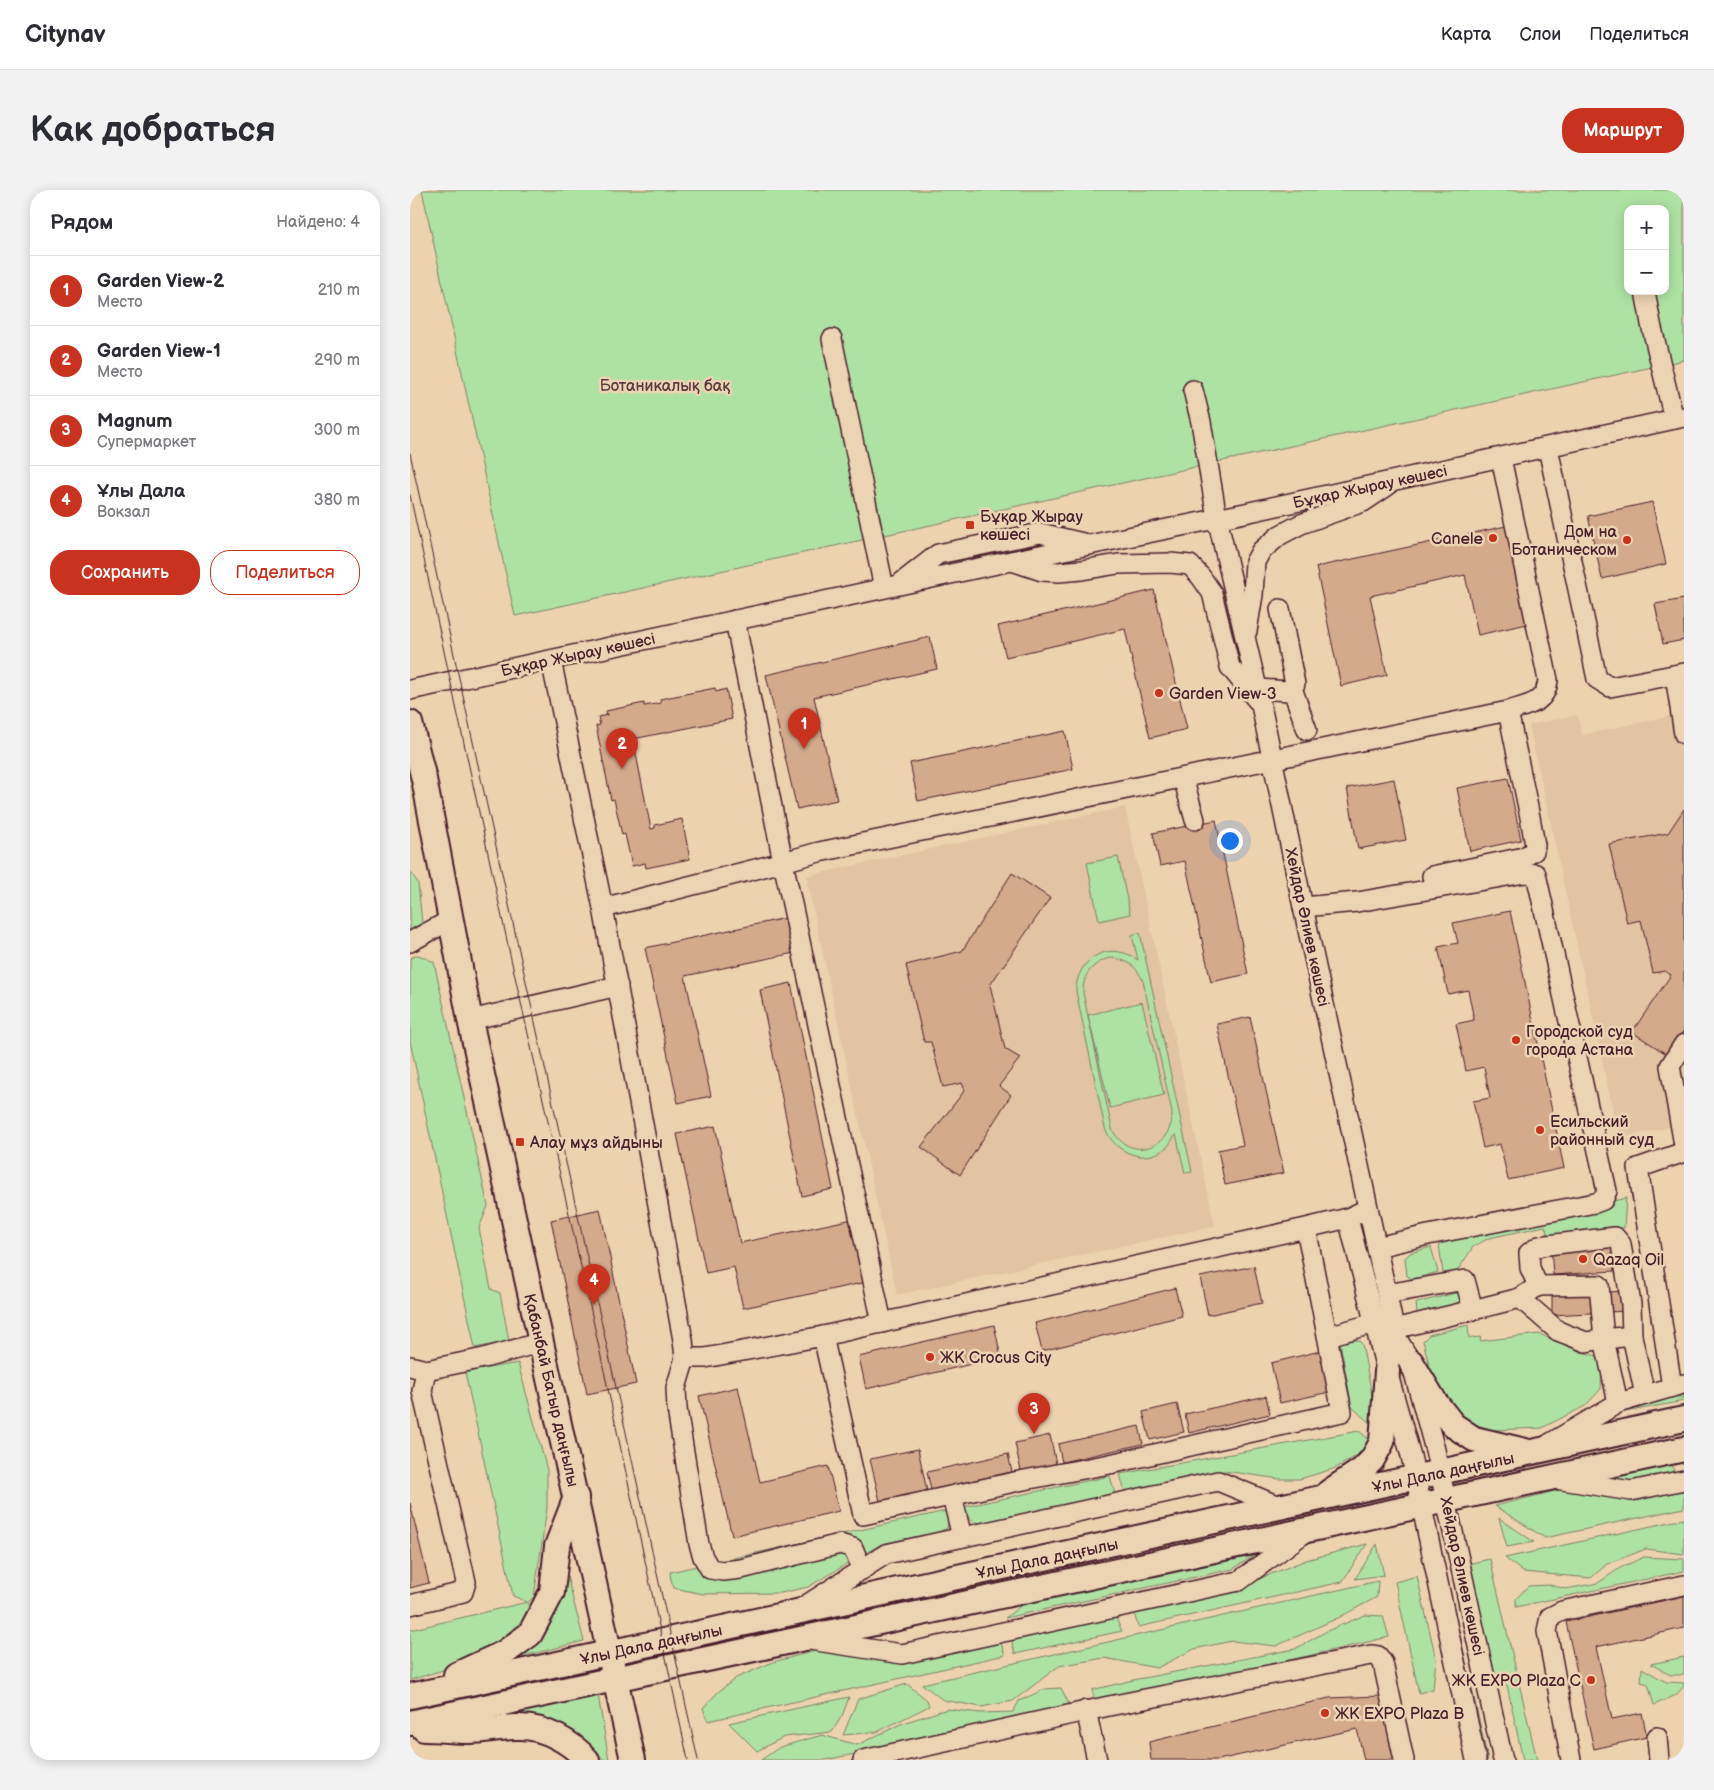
<!DOCTYPE html>
<html lang="ru">
<head>
<meta charset="utf-8">
<style>
	body { margin:0; font-family:"Balsamiq Sans",sans-serif; background:#f2f2f3; color:#2b2b33 }
	.controls { position:absolute; right:15px; top:15px; display:grid; overflow:hidden; border-radius:10px; box-shadow:0 2px 12px #0003 }
	.controls button { width:45px; height:45px; display:grid; place-items:center; padding:0; border:0; border-bottom:1px solid #e1e1e2; background:#fff; color:#2b2b33; font:25px sans-serif }
	.you { position:absolute; left:819px; top:650px; width:18px; height:18px; margin:-12px; border:4px solid #fff; border-radius:50%; background:#1a73e8; box-shadow:0 0 0 8px #1a73e833 }
	.badge { display:grid; place-items:center; width:32px; height:32px; border-radius:50%; background:#c8321e; color:#fff; font-size:16px; font-weight:700 }
	.pin { position:absolute; translate:-50% -41px; filter:drop-shadow(0 1px 2px #0008) }
	.pin::after { content:''; position:absolute; top:26px; width:18px; height:15px; background:inherit; clip-path:polygon(0 0,100% 0,50% 100%) }
	.list { margin:0; padding:0; list-style:none }
	h2 { display:flex; justify-content:space-between; align-items:center; height:65px; margin:0; padding:0 20px; font-size:21px }
	h2 small { font-size:16px; font-weight:400; color:#7c7c81 }
	.list li { display:grid; grid-template-columns:32px 1fr auto; gap:15px; align-items:center; box-sizing:border-box; height:70px; padding:0 20px; border-top:1px solid #e1e1e2 }
	.list b { display:block; font-size:19px; white-space:nowrap }
	.list p { margin:0; font-size:16px; white-space:nowrap; color:#7c7c81 }
	.list em { font-size:16px; font-style:normal; color:#7c7c81 }
	.actions { display:flex; gap:10px; padding:15px 20px }
	.actions a { flex:1; padding:11px 0; border:1px solid #c8321e; border-radius:20px; text-align:center; font-size:18px; color:#c8321e }
	.actions .main { background:#c8321e; color:#fff }
	.map { position:relative; flex:none; width:1274px; height:1570px; overflow:hidden; border-radius:20px }
	header { display:flex; align-items:center; gap:30px; box-sizing:border-box; height:70px; padding:0 25px; background:#fff; border-bottom:1px solid #e1e1e2 }
	header strong { font-size:24px }
	nav { display:flex; gap:28px; margin-inline-start:auto; font-size:18px }
	.intro { display:flex; align-items:center; justify-content:space-between; box-sizing:border-box; height:120px; padding:0 30px }
	h1 { margin:0; font-size:35px }
	.button { padding:12px 22px; border-radius:20px; background:#c8321e; color:#fff; font-size:18px; font-weight:700 }
	main { display:flex; gap:30px; padding:0 30px }
	aside { flex:1; background:#fff; border-radius:20px; box-shadow:0 2px 12px #0003 }
	.map>svg:first-child { display:block }
	.built { fill:#e2c3a3 }
	.green { fill:#aee2a4; stroke:#7c8068; fill-rule:evenodd }
	.forest { fill:url(#forest-firs); stroke:#7c8068 }
	.building { fill:#d3aa8c; stroke:#4a1f2b }
	.lines { fill:none; stroke-linecap:round; stroke-linejoin:round }
	.minor-casing { stroke:#4a1f2b; stroke-width:22 }
	.major-casing { stroke:#4a1f2b; stroke-width:28 }
	.minor { stroke:#ebd3b3; stroke-width:19 }
	.major { stroke:#ebd3b3; stroke-width:24 }
	.tram { stroke:#4a1f2b; stroke-width:1 }
	.poi-dot { fill:#c8321e; stroke:#ebd3b3; stroke-width:2 }
	.labels { text-anchor:middle; stroke-width:5; stroke-linejoin:round; paint-order:stroke }
	.park-label { font-size:16px; fill:#593c3d; stroke:#ebd3b3 }
	.street-label { font-size:16px; fill:#4a1f2b; stroke:#ebd3b3 }
	.poi-label { font-size:16px; fill:#4a1f2b; stroke:#ebd3b3; text-anchor:start }
</style>
</head>
<body>
<header>
<strong>Citynav</strong>
<nav><a>Карта</a><a>Слои</a><a>Поделиться</a></nav>
</header>
<div class="intro"><h1>Как добраться</h1><a class="button">Маршрут</a></div>
<main>
<aside>
<h2>Рядом<small>Найдено: 4</small></h2>
<ul class="list">
<li><span class="badge">1</span><div><b>Garden View-2</b><p>Место</p></div><em>210 m</em></li>
<li><span class="badge">2</span><div><b>Garden View-1</b><p>Место</p></div><em>290 m</em></li>
<li><span class="badge">3</span><div><b>Magnum</b><p>Супермаркет</p></div><em>300 m</em></li>
<li><span class="badge">4</span><div><b>Ұлы Дала</b><p>Вокзал</p></div><em>380 m</em></li>
</ul>
<div class="actions"><a class="main">Сохранить</a><a>Поделиться</a></div>
</aside>
<div class="map">
<svg width="1274" height="1570" viewBox="0 0 1274 1570">
	<defs>
		<pattern id="forest-firs" width="22" height="20" patternUnits="userSpaceOnUse" patternTransform="scale(1.25)"><rect width="22" height="20" fill="#aee2a4"/><path d="M5 1l3.5 6h-7zM16 11l3.5 6h-7z" fill="#97c18d"/></pattern>
	</defs>
	<rect width="100%" height="100%" fill="#edd2b0"/>
	<filter id="ink" filterUnits="userSpaceOnUse"><feTurbulence type="fractalNoise" baseFrequency=".02" numOctaves="2"/><feDisplacementMap in="SourceGraphic" scale="10" xChannelSelector="R" yChannelSelector="G"/><feConvolveMatrix kernelMatrix="1 2 1 2 8 2 1 2 1" color-interpolation-filters="sRGB"/></filter>
	<g filter="url(#ink)">
		<g class="built">
			<path d="M 1274,523 L 1274,934 L 1209,948 L 1119,535 L 1167,525 L 1172,545 Z"/>
			<path d="M 715,617 L 805,1036 L 487,1105 L 396,686 Z"/>
		</g>
		<g class="green">
			<path d="M 12,0 L 1274,0 L 1274,170 L 105,426 ZM 1218,19 L 1255,19 L 1255,101 L 1218,101 Z"/>
			<path d="M 708,667 L 720,724 L 689,731 L 677,673 Z"/>
			<path d="M 0,681 L 8,693 L 12,733 L 0,741 Z"/>
			<path d="M 730,743 L 782,982 L 775,983 L 766,944 C 763,948 761,953 757,957 C 735,976 704,963 695,938 L 666,801 C 666,776 688,755 714,763 C 719,764 723,767 728,770 L 722,745 ZM 699,768 C 716,768 727,776 733,791 L 762,922 C 764,959 718,973 702,939 L 673,803 C 673,785 681,774 699,768 Z"/>
			<path d="M 9,765 L 24,772 L 78,1016 L 69,1038 L 81,1099 L 90,1103 L 99,1151 L 65,1158 L 0,851 L 0,768 Z"/>
			<path d="M 732,812 L 754,905 L 700,918 L 678,825 Z"/>
			<path d="M 1216,1008 L 1214,1038 L 1202,1037 L 1138,1045 L 1135,1036 L 1079,1048 L 1063,1057 L 1046,1083 L 1033,1084 L 1029,1054 Z"/>
			<path d="M 1021,1057 L 1028,1082 L 1003,1089 L 997,1086 L 995,1068 L 1000,1063 Z"/>
			<path d="M 1046,1103 L 1050,1104 L 1050,1110 L 1046,1114 L 1007,1123 L 1006,1113 Z"/>
			<path d="M 1058,1135 L 1059,1148 L 1071,1147 L 1070,1151 L 1129,1144 L 1171,1162 L 1192,1167 L 1191,1199 L 1175,1216 L 1132,1238 L 1083,1240 L 1048,1229 L 1025,1198 L 1013,1151 L 1019,1145 Z"/>
			<path d="M 948,1150 L 952,1154 L 966,1225 L 965,1238 L 942,1217 L 930,1152 Z"/>
			<path d="M 108,1173 L 137,1280 L 137,1318 L 124,1407 L 118,1412 L 119,1425 L 66,1470 L 0,1490 L 0,1440 L 117,1412 L 103,1406 L 55,1182 Z"/>
			<path d="M 949,1241 L 961,1251 L 946,1266 L 926,1278 L 890,1289 L 870,1289 L 814,1281 L 715,1302 L 710,1284 Z"/>
			<path d="M 1262,1273 L 1264,1284 L 1224,1292 L 1194,1288 Z"/>
			<path d="M 700,1286 L 705,1304 L 571,1333 C 559,1332 558,1327 553,1317 Z"/>
			<path d="M 1274,1298 L 1274,1318 L 1135,1348 L 1085,1316 L 1153,1299 Z"/>
			<path d="M 536,1321 L 539,1330 L 537,1338 L 529,1342 L 471,1354 L 398,1397 L 371,1403 L 293,1404 L 264,1398 L 261,1390 L 260,1382 Z"/>
			<path d="M 1089,1328 L 1124,1352 L 1097,1357 Z"/>
			<path d="M 1274,1329 L 1274,1364 L 1236,1359 L 1197,1374 L 1181,1388 L 1113,1382 L 1095,1368 Z"/>
			<path d="M 957,1354 L 932,1392 L 728,1437 L 723,1419 L 829,1397 L 896,1370 Z"/>
			<path d="M 967,1354 L 974,1385 L 945,1389 Z"/>
			<path d="M 854,1359 L 823,1379 L 595,1428 L 618,1410 Z"/>
			<path d="M 1234,1367 L 1274,1369 L 1274,1381 L 1106,1417 L 1106,1409 L 1118,1396 L 1140,1395 L 1156,1399 L 1188,1393 L 1210,1378 Z"/>
			<path d="M 1080,1369 L 1127,1570 L 1113,1570 L 1097,1495 L 1089,1497 L 1083,1490 L 1057,1374 Z"/>
			<path d="M 154,1375 L 174,1451 L 90,1472 Z"/>
			<path d="M 1007,1386 L 1026,1469 L 1023,1499 L 1009,1503 L 985,1392 Z"/>
			<path d="M 968,1391 L 967,1407 L 930,1427 L 866,1456 L 822,1451 L 784,1459 L 747,1478 L 694,1468 L 649,1476 L 603,1511 L 571,1517 L 533,1510 L 512,1494 Z"/>
			<path d="M 1038,1401 L 1040,1401 L 1078,1570 L 1075,1570 Z"/>
			<path d="M 704,1424 L 712,1441 L 605,1464 L 601,1447 Z"/>
			<path d="M 955,1425 L 973,1426 L 979,1447 L 695,1513 L 685,1510 L 682,1500 L 723,1490 L 885,1459 L 917,1441 Z"/>
			<path d="M 589,1447 L 595,1465 L 298,1531 L 293,1518 L 308,1502 L 326,1488 L 363,1472 L 409,1460 L 444,1461 Z"/>
			<path d="M 1274,1467 L 1274,1485 L 1260,1485 L 1241,1474 Z"/>
			<path d="M 1232,1478 L 1256,1492 L 1274,1493 L 1274,1496 L 1266,1505 L 1244,1515 L 1238,1494 L 1231,1492 Z"/>
			<path d="M 497,1494 L 517,1510 L 519,1516 L 467,1542 L 433,1545 L 448,1509 Z"/>
			<path d="M 651,1498 L 662,1520 L 415,1570 L 351,1570 L 370,1557 L 412,1545 L 447,1555 L 493,1533 L 537,1519 L 570,1523 L 603,1522 L 609,1511 L 635,1499 Z"/>
			<path d="M 188,1505 L 199,1570 L 194,1570 L 181,1555 L 134,1530 L 92,1525 Z"/>
			<path d="M 439,1507 L 433,1524 L 422,1542 L 374,1547 L 347,1561 L 319,1533 Z"/>
		</g>
		<path class="forest" d="M 1274,1194 L 1274,1211 L 1182,1228 Z"/>
		<g class="building">
			<path d="M 1242,312 L 1256,374 L 1192,389 L 1178,326 Z"/>
			<path d="M 1096,336 L 1117,434 L 1068,445 L 1055,385 L 960,406 L 977,485 L 931,496 L 906,377 Z"/>
			<path d="M 744,400 L 777,539 L 740,548 L 715,439 L 596,467 L 588,436 Z"/>
			<path d="M 1274,409 L 1274,450 L 1253,454 L 1245,414 Z"/>
			<path d="M 520,447 L 527,479 L 404,507 L 427,610 L 387,619 L 356,485 Z"/>
			<path d="M 305,498 L 306,502 L 316,499 L 322,529 L 223,549 L 241,639 L 245,638 L 245,635 L 272,629 L 280,669 L 236,678 L 235,673 L 222,676 L 215,644 L 212,645 L 204,609 L 201,610 L 186,536 L 190,535 L 188,527 L 197,525 L 196,521 L 234,513 L 234,516 L 251,513 L 250,509 Z"/>
			<path d="M 655,541 L 663,579 L 508,611 L 500,573 Z"/>
			<path d="M 1098,588 L 1111,650 L 1060,661 L 1047,598 Z"/>
			<path d="M 984,589 L 996,650 L 948,659 L 937,598 Z"/>
			<path d="M 1274,619 L 1274,840 L 1258,865 L 1222,842 L 1261,785 L 1255,781 L 1243,783 L 1231,730 L 1217,733 L 1199,654 L 1258,643 Z"/>
			<path d="M 806,630 L 838,784 L 801,792 L 775,671 L 750,676 L 743,643 Z"/>
			<path d="M 602,683 L 640,708 L 580,795 L 595,859 L 610,868 L 589,896 L 601,905 L 550,985 L 511,957 L 555,900 L 552,893 L 533,897 L 521,852 L 514,852 L 496,775 L 552,761 Z"/>
			<path d="M 1100,721 L 1154,978 L 1098,990 L 1090,954 L 1073,958 L 1063,911 L 1080,908 L 1074,877 L 1056,881 L 1046,834 L 1064,830 L 1058,800 L 1038,804 L 1028,757 L 1048,753 L 1043,733 Z"/>
			<path d="M 376,728 L 384,763 L 275,786 L 301,906 L 268,913 L 235,758 Z"/>
			<path d="M 381,793 L 423,999 L 392,1006 L 350,800 Z"/>
			<path d="M 840,827 L 874,983 L 815,995 L 808,960 L 833,955 L 807,834 Z"/>
			<path d="M 305,936 L 330,1053 L 443,1029 L 457,1092 L 333,1118 L 324,1077 L 296,1083 L 267,944 Z"/>
			<path d="M 190,1019 L 226,1194 L 177,1204 L 141,1030 Z"/>
			<path d="M 1202,1053 L 1204,1081 L 1143,1085 L 1141,1057 Z"/>
			<path d="M 844,1076 L 852,1113 L 798,1125 L 790,1087 Z"/>
			<path d="M 765,1098 L 772,1126 L 632,1161 L 625,1133 Z"/>
			<path d="M 1216,1101 L 1217,1121 L 1142,1125 L 1142,1105 Z"/>
			<path d="M 584,1135 L 591,1167 L 456,1199 L 449,1167 Z"/>
			<path d="M 914,1160 L 924,1201 L 870,1213 L 861,1173 Z"/>
			<path d="M 328,1197 L 350,1292 L 418,1276 L 429,1321 L 322,1346 L 289,1206 Z"/>
			<path d="M 856,1206 L 860,1224 L 779,1243 L 775,1224 Z"/>
			<path d="M 767,1214 L 774,1242 L 740,1250 L 733,1222 Z"/>
			<path d="M 729,1236 L 733,1254 L 652,1272 L 648,1254 Z"/>
			<path d="M 640,1245 L 646,1274 L 611,1281 L 605,1253 Z"/>
			<path d="M 508,1259 L 517,1301 L 470,1311 L 460,1269 Z"/>
			<path d="M 598,1264 L 602,1282 L 521,1300 L 517,1282 Z"/>
			<path d="M 0,1313 L 19,1393 L 0,1398 Z"/>
			<path d="M 1274,1406 L 1274,1438 L 1186,1457 L 1202,1529 L 1232,1523 L 1237,1547 L 1184,1559 L 1156,1432 Z"/>
			<path d="M 970,1506 L 986,1570 L 954,1570 L 947,1539 L 808,1570 L 741,1570 L 739,1552 L 919,1508 Z"/>
		</g>
		<g class="lines">
			<defs>
				<g id="minor">
					<path d="M 1235,101 L 1241,134 L 1264,229"/>
					<path d="M 422,149 L 474,398"/>
					<path d="M 783,200 L 791,232 L 807,328 L 851,515 L 893,717 L 986,1147 L 1001,1172 L 1025,1260 L 1093,1570"/>
					<path d="M 1138,258 L 1187,489 L 1200,497 L 1274,483"/>
					<path d="M 602,371 L 632,381 L 649,382 L 672,380 L 708,374 L 760,373 L 780,375 L 791,387 L 802,403 L 820,477 L 847,510"/>
					<path d="M 491,393 L 528,364 L 630,343 L 673,353"/>
					<path d="M 325,430 L 373,672 L 409,662 L 1098,521 C 1117,515 1136,514 1138,490 L 1091,268"/>
					<path d="M 837,441 L 843,405 L 845,372 L 851,361 L 870,345 L 891,334 L 953,312 L 977,296"/>
					<path d="M 141,470 L 193,718"/>
					<path d="M 1265,485 L 1274,544"/>
					<path d="M 882,498 L 897,540"/>
					<path d="M 848,499 L 879,501 L 885,494 L 870,419"/>
					<path d="M 0,500 L 601,371 L 835,323 L 1274,227"/>
					<path d="M 773,588 L 785,630"/>
					<path d="M 1022,686 L 1114,667 L 1124,661 L 1125,655 L 1120,627 L 1098,521"/>
					<path d="M 893,717 L 947,712 L 1115,683 L 1126,684 L 1197,1001 L 1193,1010 L 1185,1013 L 1018,1045 L 967,1057"/>
					<path d="M 0,752 L 33,734"/>
					<path d="M 60,830 L 208,796"/>
					<path d="M 1274,854 L 1260,876 L 1274,955"/>
					<path d="M 938,1028 L 976,1179"/>
					<path d="M 896,1038 L 932,1222 L 700,1274 L 609,1291 L 453,1325 L 413,1146 L 896,1038 L 938,1028 L 957,1019"/>
					<path d="M 1128,1096 L 1120,1078 L 1119,1063 L 1129,1056 L 1205,1047 L 1211,1054 L 1221,1114 L 1222,1146"/>
					<path d="M 977,1104 L 1055,1090 L 1063,1120 L 984,1139"/>
					<path d="M 1063,1120 L 1110,1108 L 1148,1141 L 1176,1152 L 1194,1149 L 1189,1095 L 1128,1096 L 1110,1108"/>
					<path d="M 413,1146 L 295,1168 L 275,1168 L 273,1150 L 193,718 L 373,672 L 472,1133"/>
					<path d="M 918,1146 L 965,1133"/>
					<path d="M 986,1147 L 977,1181 L 1001,1266 L 1066,1570"/>
					<path d="M 275,1168 L 266,1198 L 267,1219 L 289,1354 L 293,1367 L 300,1379 L 313,1381 L 331,1379 L 430,1354 L 443,1358 L 452,1380"/>
					<path d="M 0,1176 L 16,1180 L 74,1168 L 132,1152"/>
					<path d="M 1262,1197 L 1228,978 L 1274,962"/>
					<path d="M 1208,1213 L 1194,1149 L 1222,1146 L 1235,1205"/>
					<path d="M 1139,1254 L 1208,1213 L 1273,1194"/>
					<path d="M 1146,1289 L 1221,1301 L 1274,1290"/>
					<path d="M 542,1306 L 552,1347"/>
					<path d="M 0,1415 L 53,1402 L 56,1392 L 12,1201 L 16,1180"/>
					<path d="M 393,1417 L 476,1364 L 808,1291 L 871,1317"/>
					<path d="M 400,1450 L 492,1464 L 829,1391 L 897,1341"/>
					<path d="M 676,1520 L 687,1570"/>
					<path d="M 1247,1547 L 1249,1570"/>
					<path d="M 453,1570 L 699,1516 L 961,1465 L 968,1466 L 973,1473 L 994,1570"/>
					<path d="M 1161,1570 L 1137,1441 L 1140,1427 L 1152,1421 L 1274,1395"/>
				</g>
				<g id="major">
					<path d="M 0,533 L 14,589 L 60,830 L 223,1570"/>
					<path d="M 1001,1172 L 1025,1212 L 1043,1235 L 1064,1249 L 1115,1261"/>
					<path d="M 919,1302 L 952,1280 L 962,1270 L 972,1252 L 977,1181"/>
					<path d="M 46,1485 L 94,1463 L 120,1444 L 142,1402 L 147,1356 L 166,1307"/>
					<path d="M 0,1506 L 1274,1229"/>
					<path d="M 0,1533 L 1274,1259"/>
					<path d="M 14,1539 C 29,1539 45,1541 60,1541 C 77,1541 93,1536 110,1537 C 135,1537 161,1552 177,1570"/>
				</g>
			</defs>
			<use href="#minor" class="minor-casing"/>
			<use href="#major" class="major-casing"/>
			<use href="#minor" class="minor"/>
			<use href="#major" class="major"/>
			<g class="tram">
				<path d="M 0,263 C 94,699 193,1134 288,1570"/>
				<path d="M 0,305 L 101,769 L 180,1116 L 278,1570"/>
			</g>
		</g>
	</g>
	<g class="poi-dot">
		<rect x="555" y="330" width="10" height="10" rx="2.5"/>
		<circle cx="1083" cy="348" r="5"/>
		<circle cx="1217" cy="350" r="5"/>
		<circle cx="749" cy="503" r="5"/>
		<circle cx="1106" cy="850" r="5"/>
		<circle cx="1130" cy="940" r="5"/>
		<rect x="105" y="947" width="10" height="10" rx="2.5"/>
		<circle cx="1173" cy="1069" r="5"/>
		<circle cx="520" cy="1167" r="5"/>
		<circle cx="1181" cy="1490" r="5"/>
		<circle cx="915" cy="1523" r="5"/>
	</g>
	<g class="labels">
		<g class="park-label">
			<text x="255" y="201">Ботаникалық бақ</text>
		</g>
		<g class="street-label">
			<text transform="translate(960 296) rotate(-12)" y="6">Бұқар Жырау көшесі</text>
			<text transform="translate(168 464) rotate(-12)" y="6">Бұқар Жырау көшесі</text>
			<text transform="translate(898 737) rotate(78)" y="6">Хейдар Әлиев көшесі</text>
			<text transform="translate(142 1200) rotate(77)" y="6">Қабанбай Батыр даңғылы</text>
			<text transform="translate(1033 1282) rotate(-12)" y="6">Ұлы Дала даңғылы</text>
			<text transform="translate(637 1368) rotate(-12)" y="6">Ұлы Дала даңғылы</text>
			<text transform="translate(1053 1386) rotate(78)" y="6">Хейдар Әлиев көшесі</text>
			<text transform="translate(241 1454) rotate(-12)" y="6">Ұлы Дала даңғылы</text>
		</g>
		<g class="poi-label">
			<text x="570" y="332">Бұқар Жырау<tspan x="570" dy="18">көшесі</tspan></text>
			<text x="1207" y="347" text-anchor="end">Дом на<tspan x="1207" dy="18">Ботаническом</tspan></text>
			<text x="1073" y="354" text-anchor="end">Canele</text>
			<text x="759" y="509">Garden View-3</text>
			<text x="1116" y="847">Городской суд<tspan x="1116" dy="18">города Астана</tspan></text>
			<text x="1140" y="937">Есильский<tspan x="1140" dy="18">районный суд</tspan></text>
			<text x="120" y="958">Алау мұз айдыны</text>
			<text x="1183" y="1075">Qazaq Oil</text>
			<text x="530" y="1173">ЖК Crocus City</text>
			<text x="1171" y="1496" text-anchor="end">ЖК EXPO Plaza C</text>
			<text x="925" y="1529">ЖК EXPO Plaza B</text>
		</g>
	</g>
</svg>
<div class="controls">
<button>+</button>
<button>−</button>
</div>
<div class="you"></div>
<div class="pin badge" style="left:394px;top:559px">1</div>
<div class="pin badge" style="left:212px;top:579px">2</div>
<div class="pin badge" style="left:624px;top:1244px">3</div>
<div class="pin badge" style="left:184px;top:1115px">4</div>
</div>
</main>
</body>
</html>
